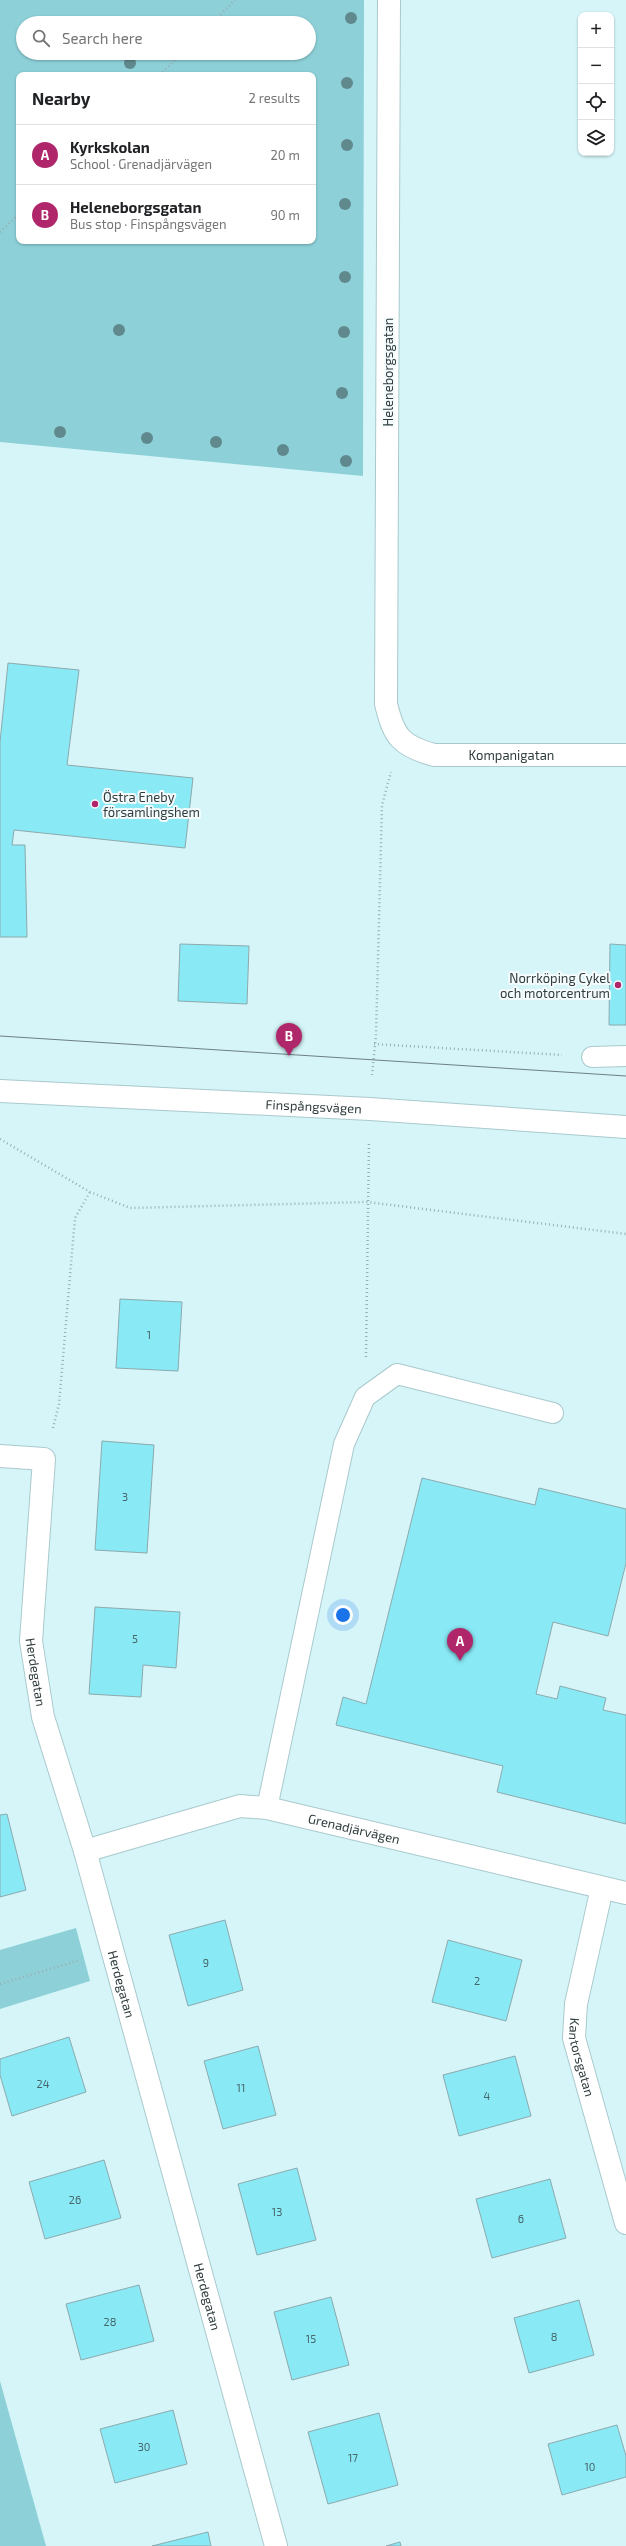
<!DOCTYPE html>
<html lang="en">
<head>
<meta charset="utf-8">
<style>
	body { margin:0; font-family:"Exo 2",sans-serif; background:#f2f2f2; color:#202124 }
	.controls { position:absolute; right:12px; top:12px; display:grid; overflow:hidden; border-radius:8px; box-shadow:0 1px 3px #0004 }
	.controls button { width:36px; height:36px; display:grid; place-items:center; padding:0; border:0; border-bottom:1px solid #e0e0e0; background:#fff; color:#202124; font:20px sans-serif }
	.you { position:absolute; left:343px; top:1615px; width:14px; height:14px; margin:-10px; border:3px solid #fff; border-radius:50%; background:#1a73e8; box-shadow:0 0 0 6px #1a73e833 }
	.badge { display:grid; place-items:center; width:26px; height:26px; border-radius:50%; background:#af276a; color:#fff; font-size:13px; font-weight:700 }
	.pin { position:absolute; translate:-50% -33px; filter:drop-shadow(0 1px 2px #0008) }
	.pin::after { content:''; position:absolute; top:21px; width:14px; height:12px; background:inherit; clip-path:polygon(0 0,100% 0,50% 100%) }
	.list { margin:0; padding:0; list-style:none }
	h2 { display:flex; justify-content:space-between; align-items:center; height:52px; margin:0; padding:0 16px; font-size:17px }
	h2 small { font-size:13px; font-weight:400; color:#757577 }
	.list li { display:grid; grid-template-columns:26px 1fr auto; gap:12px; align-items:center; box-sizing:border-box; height:60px; padding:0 16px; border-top:1px solid #e0e0e0 }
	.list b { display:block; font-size:15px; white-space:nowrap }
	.list p { margin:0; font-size:13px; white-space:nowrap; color:#757577 }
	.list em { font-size:13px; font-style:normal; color:#757577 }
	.icon { flex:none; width:22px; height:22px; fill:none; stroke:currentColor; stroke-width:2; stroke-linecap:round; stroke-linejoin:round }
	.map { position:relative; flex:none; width:626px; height:2546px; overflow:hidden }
	.search { position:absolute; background:#fff; box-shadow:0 1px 3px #0004; left:16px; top:16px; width:300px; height:44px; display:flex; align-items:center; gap:10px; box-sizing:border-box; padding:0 14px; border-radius:22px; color:#757577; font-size:15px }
	.panel { position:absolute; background:#fff; box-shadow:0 1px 3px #0004; left:16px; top:72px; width:300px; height:172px; border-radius:8px }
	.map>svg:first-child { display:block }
	.green { fill:#8dd0d8; fill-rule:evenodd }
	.building { fill:#89e9f5; stroke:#8caaae }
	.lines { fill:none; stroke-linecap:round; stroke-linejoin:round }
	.lane-casing { stroke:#aac9cd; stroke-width:22 }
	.street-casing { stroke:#aac9cd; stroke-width:24 }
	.secondary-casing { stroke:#aac9cd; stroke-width:24 }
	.path { stroke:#97b0b3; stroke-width:2.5; stroke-dasharray:1 3; stroke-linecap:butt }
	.lane { stroke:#fff; stroke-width:20 }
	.street { stroke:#fff; stroke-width:22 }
	.secondary { stroke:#fff; stroke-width:22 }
	.tram { stroke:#6c8082; stroke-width:1 }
	.tree { fill:#60898e }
	.poi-dot { fill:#af276a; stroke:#f6fcfd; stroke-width:1.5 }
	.labels { text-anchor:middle; stroke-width:4; stroke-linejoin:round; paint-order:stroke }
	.number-label { font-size:11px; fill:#46676b }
	.street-label { font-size:13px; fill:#2f3c3d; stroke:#f6fcfd }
	.poi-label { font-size:13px; fill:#2f3c3d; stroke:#f6fcfd; text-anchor:start }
</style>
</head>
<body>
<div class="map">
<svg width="626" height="2546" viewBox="0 0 626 2546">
	<rect width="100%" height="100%" fill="#d5f5f9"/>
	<g class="green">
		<path d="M 0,0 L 364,0 L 363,476 L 0,442 ZM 23,23 L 309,23 L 309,53 L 23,53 ZM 19,75 L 313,75 L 313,241 L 19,241 Z"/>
		<path d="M 76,1928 L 90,1981 L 0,2009 L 0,1950 Z"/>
		<path d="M 0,2381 L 46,2546 L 0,2546 Z"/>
	</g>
	<g class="building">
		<path d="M 8,663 L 79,670 L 67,765 L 193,778 L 185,848 L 14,830 L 12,845 L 25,845 L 27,937 L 0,937 L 0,742 Z"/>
		<path d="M 180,944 L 249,946 L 247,1004 L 178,1001 Z"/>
		<path d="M 610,944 L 626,945 L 626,1025 L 609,1025 Z"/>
		<path d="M 120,1299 L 182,1302 L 178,1371 L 116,1368 Z"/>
		<path d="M 102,1441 L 154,1445 L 147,1553 L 95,1550 Z"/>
		<path d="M 422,1478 L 535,1505 L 539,1488 L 626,1509 L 626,1563 L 608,1636 L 553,1622 L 536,1694 L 557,1699 L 560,1686 L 606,1698 L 603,1710 L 626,1715 L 626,1824 L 497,1792 L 503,1766 L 336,1725 L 343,1697 L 366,1704 Z"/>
		<path d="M 95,1607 L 180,1612 L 176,1668 L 143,1665 L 141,1697 L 89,1694 Z"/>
		<path d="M 7,1814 L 26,1890 L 0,1897 L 0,1815 Z"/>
		<path d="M 225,1920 L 243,1990 L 188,2006 L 169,1935 Z"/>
		<path d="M 448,1940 L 522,1960 L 506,2021 L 432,2002 Z"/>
		<path d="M 69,2037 L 86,2092 L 12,2116 L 0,2075 L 0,2059 Z"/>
		<path d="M 258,2046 L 276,2115 L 223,2129 L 204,2061 Z"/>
		<path d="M 515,2056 L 531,2116 L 459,2136 L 443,2075 Z"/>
		<path d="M 104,2160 L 121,2218 L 45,2239 L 29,2182 Z"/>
		<path d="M 297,2168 L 316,2240 L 257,2255 L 238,2184 Z"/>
		<path d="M 550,2179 L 566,2238 L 492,2258 L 476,2199 Z"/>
		<path d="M 139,2285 L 154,2341 L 81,2360 L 66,2304 Z"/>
		<path d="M 331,2297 L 349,2365 L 292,2380 L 274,2312 Z"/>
		<path d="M 579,2300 L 594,2355 L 529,2373 L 514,2318 Z"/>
		<path d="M 173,2410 L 187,2464 L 115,2483 L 100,2429 Z"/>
		<path d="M 379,2413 L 398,2485 L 328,2504 L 308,2432 Z"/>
		<path d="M 617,2425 L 626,2456 L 626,2477 L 562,2495 L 548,2444 Z"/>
		<path d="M 208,2532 L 211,2546 L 152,2546 Z"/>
		<path d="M 400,2542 L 401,2546 L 386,2546 Z"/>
	</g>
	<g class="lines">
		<defs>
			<g id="lane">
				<path d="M 592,1057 L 626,1056"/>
				<path d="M 267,1808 L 344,1444 L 365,1397 L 397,1374 L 553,1413"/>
			</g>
			<g id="street">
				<path id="s1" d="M 389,0 L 386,704 C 394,737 401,746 434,755 L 626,755"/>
				<path id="s2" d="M 0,1456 L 44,1459 L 31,1641 L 43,1717 L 85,1851 L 276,2546"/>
				<path id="s3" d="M 85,1851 L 240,1806 L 267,1808 L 626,1893"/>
				<path id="s4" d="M 602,1888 L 576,2004 L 574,2038 L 626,2223"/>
			</g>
			<g id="secondary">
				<path id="s5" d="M 0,1091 L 370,1109 L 626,1127"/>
			</g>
		</defs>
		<use href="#lane" class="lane-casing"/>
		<use href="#street" class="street-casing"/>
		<use href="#secondary" class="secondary-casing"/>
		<g class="path">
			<path d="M 212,23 L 235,0"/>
			<path d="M 160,75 L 182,53"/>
			<path d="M 0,232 L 19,214"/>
			<path d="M 374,1044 L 562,1055"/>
			<path d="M 372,1075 L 376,1035 L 382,805 L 391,772"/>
			<path d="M 0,1139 L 90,1192 L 130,1208 L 367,1202 L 626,1234"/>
			<path d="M 366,1357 L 369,1142"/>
			<path d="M 53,1428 L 59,1404 L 75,1218 L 90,1192"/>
			<path d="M 0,1984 L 80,1960"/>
		</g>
		<use href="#lane" class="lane"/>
		<use href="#street" class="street"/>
		<use href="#secondary" class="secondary"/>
		<path class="tram" d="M 0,1036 L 626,1076"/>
	</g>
	<g class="tree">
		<circle cx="351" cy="18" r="6"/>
		<circle cx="130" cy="63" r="6"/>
		<circle cx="347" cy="83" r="6"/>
		<circle cx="347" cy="145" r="6"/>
		<circle cx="345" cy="204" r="6"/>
		<circle cx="345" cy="277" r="6"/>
		<circle cx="119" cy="330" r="6"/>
		<circle cx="344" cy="332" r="6"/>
		<circle cx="342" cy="393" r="6"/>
		<circle cx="60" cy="432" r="6"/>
		<circle cx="147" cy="438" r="6"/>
		<circle cx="216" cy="442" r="6"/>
		<circle cx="283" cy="450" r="6"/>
		<circle cx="346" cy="461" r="6"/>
	</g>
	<g class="poi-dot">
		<circle cx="95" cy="804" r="4"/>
		<circle cx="618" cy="985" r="4"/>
	</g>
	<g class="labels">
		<g class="number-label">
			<text x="149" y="1339">1</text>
			<text x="125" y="1501">3</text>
			<text x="135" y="1643">5</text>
			<text x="206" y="1967">9</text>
			<text x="477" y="1985">2</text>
			<text x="43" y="2088">24</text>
			<text x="241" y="2092">11</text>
			<text x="487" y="2100">4</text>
			<text x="75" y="2204">26</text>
			<text x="277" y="2216">13</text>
			<text x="521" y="2223">6</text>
			<text x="110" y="2326">28</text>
			<text x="554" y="2341">8</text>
			<text x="311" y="2343">15</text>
			<text x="144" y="2451">30</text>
			<text x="353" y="2462">17</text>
			<text x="590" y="2471">10</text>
		</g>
		<g class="street-label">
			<text transform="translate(388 372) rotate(-90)" y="5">Heleneborgsgatan</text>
			<text dy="5" stroke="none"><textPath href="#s1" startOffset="857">Kompanigatan</textPath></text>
			<text dy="5" stroke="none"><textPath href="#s5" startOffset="314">Finspångsvägen</textPath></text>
			<text dy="5" stroke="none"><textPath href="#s2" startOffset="258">Herdegatan</textPath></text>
			<text dy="5" stroke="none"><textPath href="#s3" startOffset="278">Grenadjärvägen</textPath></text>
			<text dy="5" stroke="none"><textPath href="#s2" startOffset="582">Herdegatan</textPath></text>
			<text dy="5" stroke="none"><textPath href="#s4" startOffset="173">Kantorsgatan</textPath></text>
			<text dy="5" stroke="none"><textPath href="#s2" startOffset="906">Herdegatan</textPath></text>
		</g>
		<g class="poi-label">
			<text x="103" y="802">Östra Eneby<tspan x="103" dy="15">församlingshem</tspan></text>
			<text x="610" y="983" text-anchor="end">Norrköping Cykel<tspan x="610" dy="15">och motorcentrum</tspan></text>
		</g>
	</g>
</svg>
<div class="controls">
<button>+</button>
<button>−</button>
<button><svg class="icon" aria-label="locate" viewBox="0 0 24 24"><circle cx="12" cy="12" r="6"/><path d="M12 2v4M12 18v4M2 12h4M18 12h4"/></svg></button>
<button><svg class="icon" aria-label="layers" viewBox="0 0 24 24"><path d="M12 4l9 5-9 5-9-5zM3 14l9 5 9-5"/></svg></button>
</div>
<div class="you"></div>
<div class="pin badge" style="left:460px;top:1661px">A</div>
<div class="pin badge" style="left:289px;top:1056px">B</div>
<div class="search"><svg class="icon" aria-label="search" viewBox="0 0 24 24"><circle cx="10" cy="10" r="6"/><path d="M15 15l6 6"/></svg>Search here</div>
<section class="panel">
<h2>Nearby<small>2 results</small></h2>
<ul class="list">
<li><span class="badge">A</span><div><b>Kyrkskolan</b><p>School · Grenadjärvägen</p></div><em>20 m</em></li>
<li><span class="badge">B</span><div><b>Heleneborgsgatan</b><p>Bus stop · Finspångsvägen</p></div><em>90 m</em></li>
</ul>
</section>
</div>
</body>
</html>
